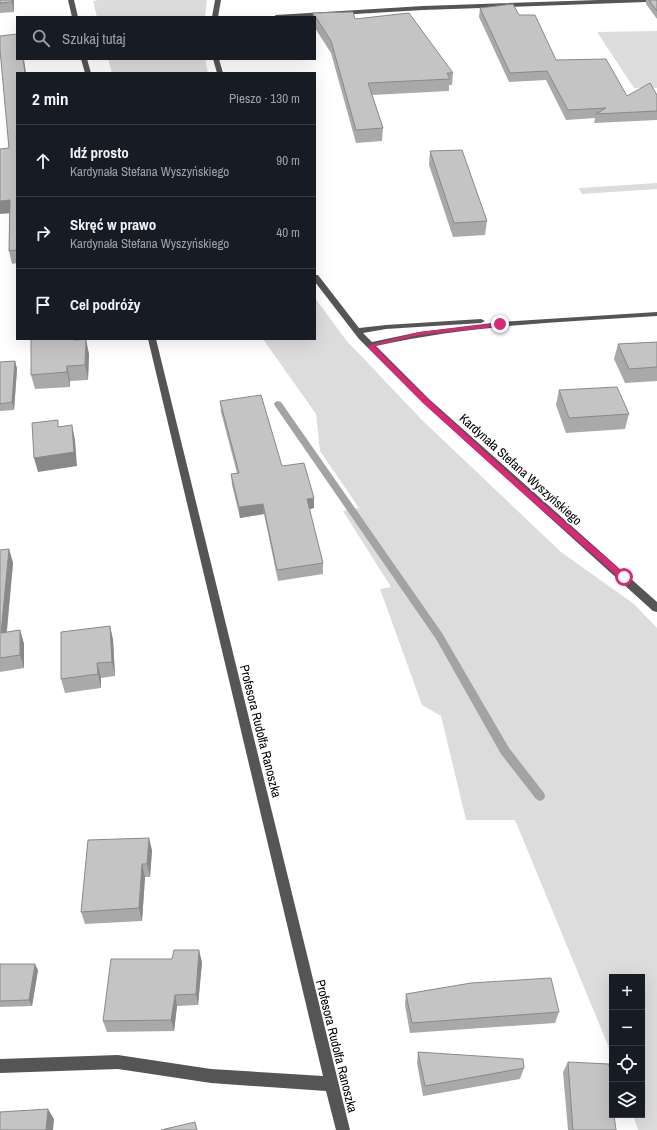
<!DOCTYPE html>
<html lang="pl">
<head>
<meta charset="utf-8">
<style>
	body { margin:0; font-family:"Archivo Narrow",sans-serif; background:#20242c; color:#f1f3f6 }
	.controls { position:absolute; right:12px; bottom:12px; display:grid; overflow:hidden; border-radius:0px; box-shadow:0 4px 16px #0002 }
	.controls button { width:36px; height:36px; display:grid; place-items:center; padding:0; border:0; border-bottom:1px solid #363941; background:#171b24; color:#f1f3f6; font:20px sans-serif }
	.stop { position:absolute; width:12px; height:12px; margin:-9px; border:3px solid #db2777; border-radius:50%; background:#fff }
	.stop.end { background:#db2777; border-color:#fff; box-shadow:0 1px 4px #0008 }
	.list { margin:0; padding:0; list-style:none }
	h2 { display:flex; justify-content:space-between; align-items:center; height:52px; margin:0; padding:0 16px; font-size:17px }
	h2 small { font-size:13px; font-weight:400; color:#9ea1a6 }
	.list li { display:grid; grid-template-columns:26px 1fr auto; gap:12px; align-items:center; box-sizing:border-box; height:72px; padding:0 16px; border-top:1px solid #363941 }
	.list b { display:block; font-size:15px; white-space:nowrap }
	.list p { margin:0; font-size:13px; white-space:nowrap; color:#9ea1a6 }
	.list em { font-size:13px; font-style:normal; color:#9ea1a6 }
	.icon { flex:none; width:22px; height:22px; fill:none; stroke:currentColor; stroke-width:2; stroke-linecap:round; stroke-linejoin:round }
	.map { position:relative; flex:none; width:657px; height:1130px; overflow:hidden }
	.search { position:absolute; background:#171b24; box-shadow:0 4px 16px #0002; left:16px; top:16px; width:300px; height:44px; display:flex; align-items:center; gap:10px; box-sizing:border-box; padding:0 14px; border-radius:0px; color:#9ea1a6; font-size:15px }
	.panel { position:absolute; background:#171b24; box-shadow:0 4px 16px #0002; left:16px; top:72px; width:300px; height:268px; border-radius:0px }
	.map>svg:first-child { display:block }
	.green { fill:#dcdcdc }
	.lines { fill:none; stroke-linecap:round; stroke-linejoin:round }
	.stream { fill:#a3a3a3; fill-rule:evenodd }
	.minor { fill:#555; fill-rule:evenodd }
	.wall { fill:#a9a9a9 }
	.shaded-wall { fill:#898989 }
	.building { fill:#c4c4c4; stroke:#898989 }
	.route { fill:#db2777 }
	.labels { text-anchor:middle; stroke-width:3.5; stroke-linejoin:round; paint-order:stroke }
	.street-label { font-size:13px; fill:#000; stroke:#fff }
</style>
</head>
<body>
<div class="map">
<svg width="657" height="1130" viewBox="0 0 657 1130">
	<rect width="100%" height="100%" fill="#fff"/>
	<g class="green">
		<path d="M 98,0 L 207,0 L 205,17 L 97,17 L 93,1 Z"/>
		<path d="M 657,31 L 657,88 L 634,88 L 597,32 Z"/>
		<path d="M 108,59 L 205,59 L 208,73 L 112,73 Z"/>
		<path d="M 657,183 L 657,189 L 582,194 L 579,188 Z"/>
		<path d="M 315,298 L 346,340 L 422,420 L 561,552 L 634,604 L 657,628 L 657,1130 L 638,1130 L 633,1115 L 642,1115 L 642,977 L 612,977 L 612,1055 L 515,820 L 466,820 L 441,716 L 422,705 L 380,589 L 391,587 L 343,511 L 359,508 L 320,451 L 316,414 L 263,339 L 315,339 Z"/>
	</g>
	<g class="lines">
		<path class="stream" d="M 278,401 L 281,402 L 442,633 L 509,748 L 544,793 L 545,796 L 544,799 L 540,801 L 536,799 L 501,754 L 436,639 L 275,406 L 274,404 L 275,402 Z"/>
		<g class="minor">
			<path d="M 68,0 L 74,0 L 78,17 L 72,17 Z"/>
			<path d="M 215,0 L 221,0 L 218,17 L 212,17 Z"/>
			<path d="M 599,0 L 649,0 L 646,2 L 423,10 L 304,17 L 273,17 L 276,15 L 423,6 Z"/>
			<path d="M 81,59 L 87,59 L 91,73 L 85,73 Z"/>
			<path d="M 213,59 L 219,59 L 223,73 L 217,73 Z"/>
			<path d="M 315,275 L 318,275 L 359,328 L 386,325 L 481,319 L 485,321 L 481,323 L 386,329 L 363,333 L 372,342 L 419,332 L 500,322 L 657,312 L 657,316 C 563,322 468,325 376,346 L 429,399 L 657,602 L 657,612 L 653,611 L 423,403 L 359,339 L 315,282 Z"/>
			<path d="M 148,339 L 156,339 L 350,1130 L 336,1130 L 326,1091 L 211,1083 L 118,1069 L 0,1073 L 0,1059 L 118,1055 L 211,1069 L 323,1076 Z"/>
		</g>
	</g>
	<g class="wall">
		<path d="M 0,0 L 14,0 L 14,12 L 0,13 Z"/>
		<path d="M 646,0 L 657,0 L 657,19 L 646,4 Z"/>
		<path d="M 480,8 L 519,15 L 556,60 L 627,96 L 657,95 L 657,120 L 594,123 L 595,118 L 566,120 L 546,80 L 509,82 L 479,17 Z"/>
		<path d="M 313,13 L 355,19 L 453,73 L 452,85 L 449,85 L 449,91 L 372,95 L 383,128 L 382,141 L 356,143 L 331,53 L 315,28 L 315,17 L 313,17 Z"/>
		<path d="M 17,73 L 17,263 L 12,264 L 9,251 L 10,213 L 9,148 Z"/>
		<path d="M 430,151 L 487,221 L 485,235 L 453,237 L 429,165 Z"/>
		<path d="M 31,339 L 77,339 L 77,340 L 89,354 L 88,380 L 70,381 L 70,387 L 35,389 L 31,375 Z"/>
		<path d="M 657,342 L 657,381 L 625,383 L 614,359 L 618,344 Z"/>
		<path d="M 15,361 L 17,369 L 14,410 L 0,411 L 0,362 Z"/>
		<path d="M 559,390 L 629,414 L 625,429 L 566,433 L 556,405 Z"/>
		<path d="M 220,401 L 282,466 L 314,508 L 309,509 L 323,563 L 323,574 L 278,581 L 264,514 L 240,518 L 232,485 L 231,474 L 237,473 L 221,412 Z"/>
		<path d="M 9,549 L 13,563 L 7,632 L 20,630 L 24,644 L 24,668 L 0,672 L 0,550 Z"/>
		<path d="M 110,626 L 113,640 L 115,676 L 101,678 L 101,688 L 65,693 L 61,679 Z"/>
		<path d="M 152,850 L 150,877 L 145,877 L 142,921 L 85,924 L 81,912 Z"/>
		<path d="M 202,962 L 198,1005 L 177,1006 L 174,1031 L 107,1032 L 103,1021 Z"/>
		<path d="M 0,964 L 38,970 L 32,1006 L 0,1007 Z"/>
		<path d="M 406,994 L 559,1012 L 555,1023 L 410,1033 L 405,1005 Z"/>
		<path d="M 418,1052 L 524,1068 L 520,1079 L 423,1096 L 417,1063 Z"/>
		<path d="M 568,1062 L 616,1130 L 568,1130 L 563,1072 Z"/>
	</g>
	<g class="shaded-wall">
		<path d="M 12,0 L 14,0 L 14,12 L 12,2 Z"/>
		<path d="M 23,59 L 24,59 L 26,73 L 25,73 Z"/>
		<path d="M 10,200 L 13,213 L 0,214 L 0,201 Z"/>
		<path d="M 86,339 L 89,354 L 88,380 L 85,365 Z"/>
		<path d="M 15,361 L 17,369 L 14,410 L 12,402 Z"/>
		<path d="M 67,366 L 70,381 L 70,387 L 67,372 Z"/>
		<path d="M 72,425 L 75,440 L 77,466 L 38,472 L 34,458 Z"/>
		<path d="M 314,498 L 314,508 L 307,510 L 307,499 Z"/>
		<path d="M 263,504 L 264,514 L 240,518 L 239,507 Z"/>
		<path d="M 9,549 L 13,563 L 5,647 L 1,633 Z"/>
		<path d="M 110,626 L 113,640 L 115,676 L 112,662 Z"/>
		<path d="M 20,630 L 24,644 L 24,668 L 20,655 Z"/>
		<path d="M 97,663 L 101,678 L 101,688 L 98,674 Z"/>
		<path d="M 149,838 L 152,850 L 150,877 L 147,864 Z"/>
		<path d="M 142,864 L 145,877 L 142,921 L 139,908 Z"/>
		<path d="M 199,950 L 202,962 L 198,1005 L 196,994 Z"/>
		<path d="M 35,964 L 38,970 L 32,1006 L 29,1000 Z"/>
		<path d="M 175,995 L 177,1006 L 174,1031 L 171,1020 Z"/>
		<path d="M 48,1109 L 54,1119 L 53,1130 L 46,1130 Z"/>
	</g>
	<g class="building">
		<path d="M 0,0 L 12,0 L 12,2 L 0,3 Z"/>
		<path d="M 649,0 L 657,0 L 657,11 Z"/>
		<path d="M 513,4 L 519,15 L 535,15 L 556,60 L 606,59 L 627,96 L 650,83 L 657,95 L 657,111 L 596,114 L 606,108 L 568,110 L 547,71 L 510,73 L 480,8 Z"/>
		<path d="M 353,12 L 355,19 L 409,13 L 453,73 L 447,73 L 450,79 L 368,83 L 383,128 L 356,130 L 331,41 L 313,13 Z"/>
		<path d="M 17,34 L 17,59 L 23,59 L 25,73 L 17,73 L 17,250 L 9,251 L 10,200 L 0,201 L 0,149 L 9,148 L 0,50 L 0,36 Z"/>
		<path d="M 462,150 L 487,221 L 454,223 L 430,151 Z"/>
		<path d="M 31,339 L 75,339 L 75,340 L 86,339 L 85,365 L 67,366 L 67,372 L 31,375 Z"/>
		<path d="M 657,342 L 657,367 L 629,369 L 618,344 Z"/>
		<path d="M 15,361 L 12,402 L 0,404 L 0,362 Z"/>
		<path d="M 617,387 L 629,414 L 569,418 L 559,390 Z"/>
		<path d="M 261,395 L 282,466 L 304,463 L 314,498 L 307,499 L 323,563 L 277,570 L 263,504 L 239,507 L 231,474 L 239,473 L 220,401 Z"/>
		<path d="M 58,420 L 58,427 L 72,425 L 74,452 L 34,458 L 32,423 Z"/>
		<path d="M 9,549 L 1,633 L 20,630 L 20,655 L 0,658 L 0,550 Z"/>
		<path d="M 110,626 L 112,662 L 97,663 L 98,674 L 61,679 L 61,632 Z"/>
		<path d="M 149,838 L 147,864 L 142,864 L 139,908 L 81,912 L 88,840 Z"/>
		<path d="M 174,950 L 199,950 L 196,994 L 175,995 L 171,1020 L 103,1021 L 111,959 L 172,959 Z"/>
		<path d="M 0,964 L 35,964 L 29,1000 L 0,1001 Z"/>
		<path d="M 551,978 L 559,1012 L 412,1023 L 406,994 L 471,983 Z"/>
		<path d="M 418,1052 L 523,1059 L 524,1068 L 425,1086 Z"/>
		<path d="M 568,1062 L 609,1064 L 612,1091 L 612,1115 L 614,1115 L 616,1130 L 573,1130 Z"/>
		<path d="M 48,1109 L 46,1130 L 0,1130 L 0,1112 Z"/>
		<path d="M 195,1122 L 197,1130 L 161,1130 Z"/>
	</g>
	<path class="route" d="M 500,323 L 502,323 L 502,326 L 419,335 L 374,346 C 454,427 540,501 626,575 L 626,579 L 621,579 L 518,489 L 423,403 L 367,346 L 419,332 Z"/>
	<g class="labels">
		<g class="street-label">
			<text transform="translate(521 469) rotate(42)" y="5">Kardynała Stefana Wyszyńskiego</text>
			<text transform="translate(261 731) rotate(76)" y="5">Profesora Rudolfa Ranoszka</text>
			<text transform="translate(337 1046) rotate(76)" y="5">Profesora Rudolfa Ranoszka</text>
		</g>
	</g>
</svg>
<div class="controls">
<button>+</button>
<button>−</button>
<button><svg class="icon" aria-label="locate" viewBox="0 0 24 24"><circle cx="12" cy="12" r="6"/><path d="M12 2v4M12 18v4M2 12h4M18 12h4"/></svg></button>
<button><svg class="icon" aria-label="layers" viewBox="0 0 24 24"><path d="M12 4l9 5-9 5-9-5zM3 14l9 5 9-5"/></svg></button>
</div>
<div class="stop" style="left:624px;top:577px"></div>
<div class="stop end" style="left:500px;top:324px"></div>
<div class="search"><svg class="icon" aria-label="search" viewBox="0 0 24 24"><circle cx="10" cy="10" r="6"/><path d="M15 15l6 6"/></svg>Szukaj tutaj</div>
<section class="panel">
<h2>2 min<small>Pieszo · 130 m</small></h2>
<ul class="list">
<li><svg class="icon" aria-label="ahead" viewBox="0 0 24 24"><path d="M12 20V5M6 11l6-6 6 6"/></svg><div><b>Idź prosto</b><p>Kardynała Stefana Wyszyńskiego</p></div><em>90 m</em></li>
<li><svg class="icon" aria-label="right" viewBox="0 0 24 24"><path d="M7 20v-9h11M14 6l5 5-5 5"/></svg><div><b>Skręć w prawo</b><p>Kardynała Stefana Wyszyńskiego</p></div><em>40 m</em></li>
<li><svg class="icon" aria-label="arrive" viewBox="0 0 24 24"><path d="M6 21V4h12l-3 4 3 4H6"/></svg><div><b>Cel podróży</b></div></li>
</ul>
</section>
</div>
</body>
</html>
